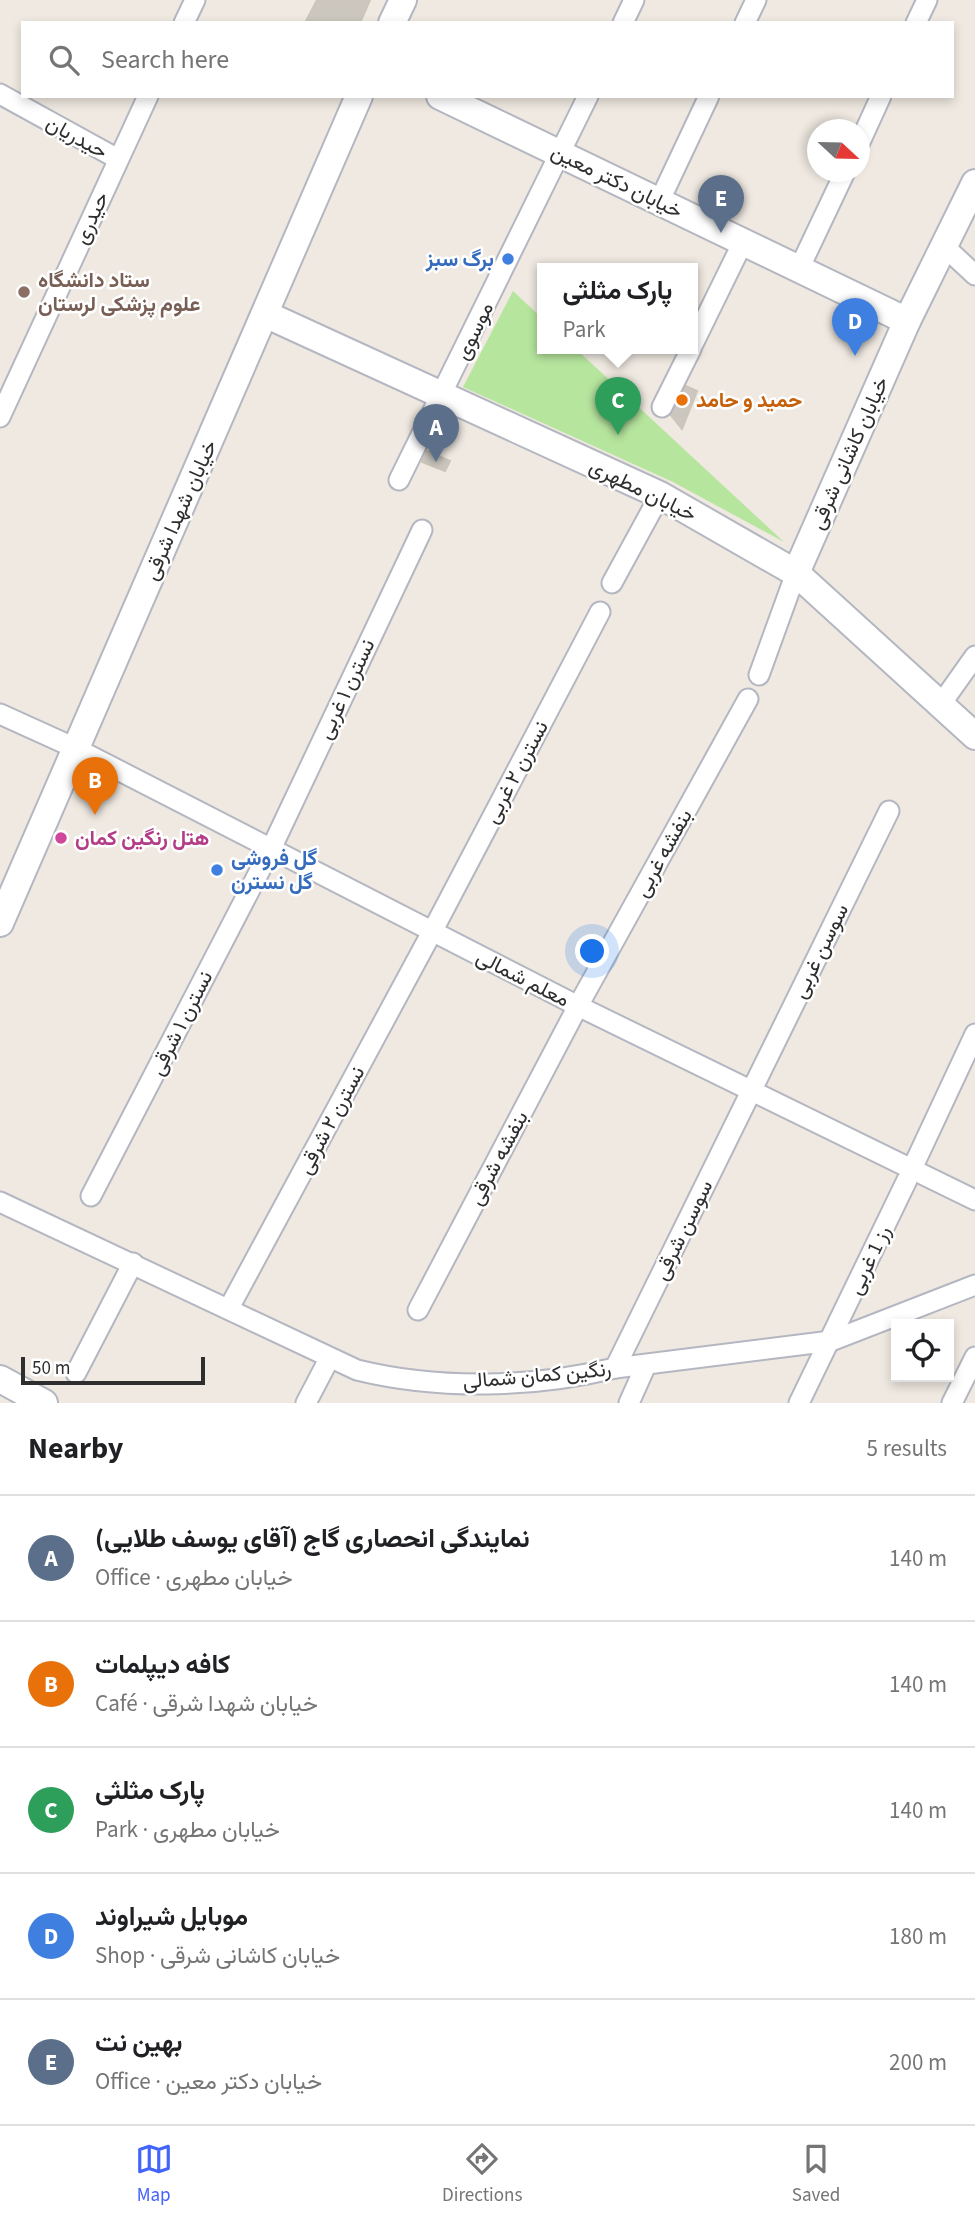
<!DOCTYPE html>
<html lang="en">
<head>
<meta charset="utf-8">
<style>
	body { margin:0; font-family:"Source Sans 3",Vazirmatn,sans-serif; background:#f2f2f2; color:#202124 }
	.controls { position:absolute; right:21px; bottom:21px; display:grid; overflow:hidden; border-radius:0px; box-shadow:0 4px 10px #0003 }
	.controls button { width:63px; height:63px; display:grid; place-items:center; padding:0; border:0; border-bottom:2px solid #e0e0e0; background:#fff; color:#202124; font:35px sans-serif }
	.compass { position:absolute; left:807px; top:119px; width:63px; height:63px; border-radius:50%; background:#fff; box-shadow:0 4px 10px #0003; rotate:112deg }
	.scale { position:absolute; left:21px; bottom:18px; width:184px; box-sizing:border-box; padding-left:7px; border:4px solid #2e2e2e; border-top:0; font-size:19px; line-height:24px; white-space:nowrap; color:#2e2e2e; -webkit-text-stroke:5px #fff; paint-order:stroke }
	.you { position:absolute; left:593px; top:952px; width:24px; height:24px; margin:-18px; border:5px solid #fff; border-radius:50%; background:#1a73e8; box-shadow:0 0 0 10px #1a73e833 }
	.badge { display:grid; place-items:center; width:46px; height:46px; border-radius:50%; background:#4264fb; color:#fff; font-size:23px; font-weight:700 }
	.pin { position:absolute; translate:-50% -58px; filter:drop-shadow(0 2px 4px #0008) }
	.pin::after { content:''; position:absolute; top:37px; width:24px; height:21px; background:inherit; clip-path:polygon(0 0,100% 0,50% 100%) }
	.popup { position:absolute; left:537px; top:263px; width:161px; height:91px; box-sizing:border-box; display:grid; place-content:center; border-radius:0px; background:#fff; filter:drop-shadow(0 2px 5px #0005); font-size:23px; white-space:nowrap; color:#757577 }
	.popup b { font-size:26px; color:#202124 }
	.popup::after { content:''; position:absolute; left:50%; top:100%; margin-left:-14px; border:14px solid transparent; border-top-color:#fff }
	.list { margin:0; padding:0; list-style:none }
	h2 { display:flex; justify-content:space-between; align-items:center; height:91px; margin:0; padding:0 28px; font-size:30px }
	h2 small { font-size:23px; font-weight:400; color:#757577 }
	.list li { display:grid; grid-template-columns:46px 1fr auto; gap:21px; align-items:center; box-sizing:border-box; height:126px; padding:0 28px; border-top:2px solid #e0e0e0 }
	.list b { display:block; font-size:26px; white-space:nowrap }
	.list p { margin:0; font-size:23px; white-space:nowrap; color:#757577 }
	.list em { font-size:23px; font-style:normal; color:#757577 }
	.icon { flex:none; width:38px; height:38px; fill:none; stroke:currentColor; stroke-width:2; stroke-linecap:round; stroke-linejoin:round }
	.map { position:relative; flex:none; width:975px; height:1403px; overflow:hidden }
	.search { position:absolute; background:#fff; box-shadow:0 4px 10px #0003; left:21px; right:21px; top:21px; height:77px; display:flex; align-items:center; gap:18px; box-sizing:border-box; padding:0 24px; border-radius:0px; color:#757577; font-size:26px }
	.sheet { height:721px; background:#fff }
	nav { display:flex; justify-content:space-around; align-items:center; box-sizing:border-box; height:98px; border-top:2px solid #e0e0e0; background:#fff; font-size:19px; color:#757577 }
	nav a { display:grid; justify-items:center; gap:4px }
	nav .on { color:#4264fb }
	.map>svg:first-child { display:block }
	.green { fill:#b6e59e }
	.building { fill:#cbc7bf; stroke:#cbc5ba; stroke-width:2 }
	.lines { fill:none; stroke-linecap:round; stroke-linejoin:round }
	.street-casing { stroke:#b4b7c1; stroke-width:23 }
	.secondary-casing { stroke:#b4b7c1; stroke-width:30 }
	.street { stroke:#fff; stroke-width:19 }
	.secondary { stroke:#fff; stroke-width:26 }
	.shop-dot { fill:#3f7fe0; stroke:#fff; stroke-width:2.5 }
	.education-dot { fill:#8d6e63; stroke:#fff; stroke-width:2.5 }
	.food-dot { fill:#e8710a; stroke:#fff; stroke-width:2.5 }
	.hotel-dot { fill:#d1479c; stroke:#fff; stroke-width:2.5 }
	.labels { text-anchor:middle; stroke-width:5; stroke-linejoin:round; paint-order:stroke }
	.street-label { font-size:21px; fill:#2e2e2e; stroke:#fff }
	.shop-label { font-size:21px; font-weight:bold; fill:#366cbe; stroke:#fff; text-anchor:end }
	.education-label { font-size:21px; font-weight:bold; fill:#785e54; stroke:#fff; text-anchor:start }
	.food-label { font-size:21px; font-weight:bold; fill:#c56008; stroke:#fff; text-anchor:start }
	.hotel-label { font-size:21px; font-weight:bold; fill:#b23c85; stroke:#fff; text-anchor:start }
</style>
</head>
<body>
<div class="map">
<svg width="975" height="1403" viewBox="0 0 975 1403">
	<rect width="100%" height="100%" fill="#efe9e1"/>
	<path class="green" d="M 513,291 L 543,319 L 543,349 L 576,349 L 784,542 L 673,482 L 463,387 Z"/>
	<g class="building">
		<path d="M 317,0 L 370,0 L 360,23 L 305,23 Z"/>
		<path d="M 679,383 L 697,391 L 682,429 L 667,410 Z"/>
		<path d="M 427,451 L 450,461 L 445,471 L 422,462 Z"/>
	</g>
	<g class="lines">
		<defs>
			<g id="street">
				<path d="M 184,23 L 195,0"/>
				<path d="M 623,23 L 634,0"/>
				<path d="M 745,23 L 756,0"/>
				<path d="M 916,23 L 927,0"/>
				<path d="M 0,94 L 118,159"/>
				<path d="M 860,142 L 881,96"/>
				<path d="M 659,202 L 709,96"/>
				<path d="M 945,247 L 975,275"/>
				<path d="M 799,269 L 845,172"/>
				<path d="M 693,344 L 743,242"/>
				<path d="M 662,407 L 691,349"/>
				<path d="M 0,417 L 148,96"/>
				<path d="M 399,480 L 588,96"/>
				<path d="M 612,583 L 660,495"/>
				<path d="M 759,675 L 796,573"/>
				<path d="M 941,704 L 975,656"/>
				<path d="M 0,714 L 75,748 L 578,1006 L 975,1200"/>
				<path d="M 911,1171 L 975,1034"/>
				<path d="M 91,1196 L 271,849 L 422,530"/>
				<path d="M 0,1202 L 357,1370 C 439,1390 533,1388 615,1368 L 831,1341 L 975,1285"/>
				<path d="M 229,1308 L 432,932 L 600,612"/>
				<path d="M 418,1310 L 578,1006 L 748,699"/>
				<path d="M 615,1368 L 889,811"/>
				<path d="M 76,1373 L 133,1263"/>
				<path d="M 306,1403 L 329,1359"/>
				<path d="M 629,1403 L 646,1365"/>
				<path d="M 799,1403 L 907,1180"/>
				<path d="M 952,1403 L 975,1357"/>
			</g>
			<g id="secondary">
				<path d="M 392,23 L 403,0"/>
				<path d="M 440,96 L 907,321"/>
				<path d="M 265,314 L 660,495 L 796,573 L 975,736"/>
				<path d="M 796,573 L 907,321 L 975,183"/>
				<path d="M 0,923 L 359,96"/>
				<path d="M 0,1379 L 44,1403"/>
			</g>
		</defs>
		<use href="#street" class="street-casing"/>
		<use href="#secondary" class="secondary-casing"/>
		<use href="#street" class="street"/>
		<use href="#secondary" class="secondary"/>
	</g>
	<g class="shop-dot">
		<circle cx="508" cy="259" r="7"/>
		<circle cx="217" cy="870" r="7"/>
	</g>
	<circle class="education-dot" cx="24" cy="292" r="7"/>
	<circle class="food-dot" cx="682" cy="400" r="7"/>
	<circle class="hotel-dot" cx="61" cy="838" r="7"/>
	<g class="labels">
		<g class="street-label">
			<text transform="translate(77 137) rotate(29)" y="7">حیدریان</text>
			<text transform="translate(617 181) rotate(26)" y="7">خیابان دکتر معین</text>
			<text transform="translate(91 218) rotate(-65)" y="7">حیدری</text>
			<text transform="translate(474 331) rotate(-64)" y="7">موسوی</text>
			<text transform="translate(849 453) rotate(-66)" y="7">خیابان کاشانی شرقی</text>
			<text transform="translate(643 490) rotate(26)" y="7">خیابان مطهری</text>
			<text transform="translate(180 510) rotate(-66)" y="7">خیابان شهدا شرقی</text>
			<text transform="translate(346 689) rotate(-65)" y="7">نسترن ۱ غربی</text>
			<text transform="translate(516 772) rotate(-62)" y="7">نسترن ۲ غربی</text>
			<text transform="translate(663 853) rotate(-61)" y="7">بنفشه غربی</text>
			<text transform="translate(820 951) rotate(-64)" y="7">سوسن غربی</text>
			<text transform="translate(523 978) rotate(27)" y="7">معلم شمالی</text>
			<text transform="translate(181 1023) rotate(-63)" y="7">نسترن ۱ شرقی</text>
			<text transform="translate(331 1120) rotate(-62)" y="7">نسترن ۲ شرقی</text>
			<text transform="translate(498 1158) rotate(-62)" y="7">بنفشه شرقی</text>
			<text transform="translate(683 1230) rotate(-64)" y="7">سوسن شرقی</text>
			<text transform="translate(869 1260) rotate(-65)" y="7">رز 1 غربی</text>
			<text transform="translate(537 1375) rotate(-5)" y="7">رنگین کمان شمالی</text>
		</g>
		<g class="shop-label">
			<text x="494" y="266">برگ سبز</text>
			<text x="231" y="865" text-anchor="start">گل فروشی<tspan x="231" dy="24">گل نسترن</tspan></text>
		</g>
		<g class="education-label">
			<text x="38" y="287">ستاد دانشگاه<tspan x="38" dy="24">علوم پزشکی لرستان</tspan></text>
		</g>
		<g class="food-label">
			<text x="696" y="407">حمید و حامد</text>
		</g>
		<g class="hotel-label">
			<text x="75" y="845">هتل رنگین کمان</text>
		</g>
	</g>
</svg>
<div class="controls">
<button><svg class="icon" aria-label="locate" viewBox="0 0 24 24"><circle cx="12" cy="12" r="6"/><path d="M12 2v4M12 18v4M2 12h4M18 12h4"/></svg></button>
</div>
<svg class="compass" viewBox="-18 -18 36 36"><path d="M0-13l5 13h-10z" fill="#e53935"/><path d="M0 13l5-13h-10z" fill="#757577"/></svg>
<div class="scale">50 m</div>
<div class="you"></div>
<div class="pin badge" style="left:436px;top:462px;background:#5c6f8a">A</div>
<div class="pin badge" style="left:95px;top:815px;background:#e8710a">B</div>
<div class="pin badge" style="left:618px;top:435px;background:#2e9e5b">C</div>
<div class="popup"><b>پارک مثلثی</b>Park</div>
<div class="pin badge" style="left:855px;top:356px;background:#3f7fe0">D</div>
<div class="pin badge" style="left:721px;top:233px;background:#5c6f8a">E</div>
<div class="search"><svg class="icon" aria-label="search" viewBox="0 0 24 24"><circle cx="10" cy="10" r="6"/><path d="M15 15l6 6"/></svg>Search here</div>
</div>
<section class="sheet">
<h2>Nearby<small>5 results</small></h2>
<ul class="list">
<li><span class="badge" style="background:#5c6f8a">A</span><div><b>نمایندگی انحصاری گاج (آقای یوسف طلایی)</b><p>Office · خیابان مطهری</p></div><em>140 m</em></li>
<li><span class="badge" style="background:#e8710a">B</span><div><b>کافه دیپلمات</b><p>Café · خیابان شهدا شرقی</p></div><em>140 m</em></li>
<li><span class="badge" style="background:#2e9e5b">C</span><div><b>پارک مثلثی</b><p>Park · خیابان مطهری</p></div><em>140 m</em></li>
<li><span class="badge" style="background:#3f7fe0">D</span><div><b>موبایل شیراوند</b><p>Shop · خیابان کاشانی شرقی</p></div><em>180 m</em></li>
<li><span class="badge" style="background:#5c6f8a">E</span><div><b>بهین نت</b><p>Office · خیابان دکتر معین</p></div><em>200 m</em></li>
</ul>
</section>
<nav>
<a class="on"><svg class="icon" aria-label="map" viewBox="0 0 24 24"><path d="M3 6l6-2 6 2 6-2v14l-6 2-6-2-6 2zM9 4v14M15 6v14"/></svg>Map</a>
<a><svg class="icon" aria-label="directions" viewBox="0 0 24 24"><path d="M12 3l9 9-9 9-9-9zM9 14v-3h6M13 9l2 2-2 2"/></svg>Directions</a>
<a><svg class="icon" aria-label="saved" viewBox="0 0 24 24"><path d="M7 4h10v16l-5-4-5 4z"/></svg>Saved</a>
</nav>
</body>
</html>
